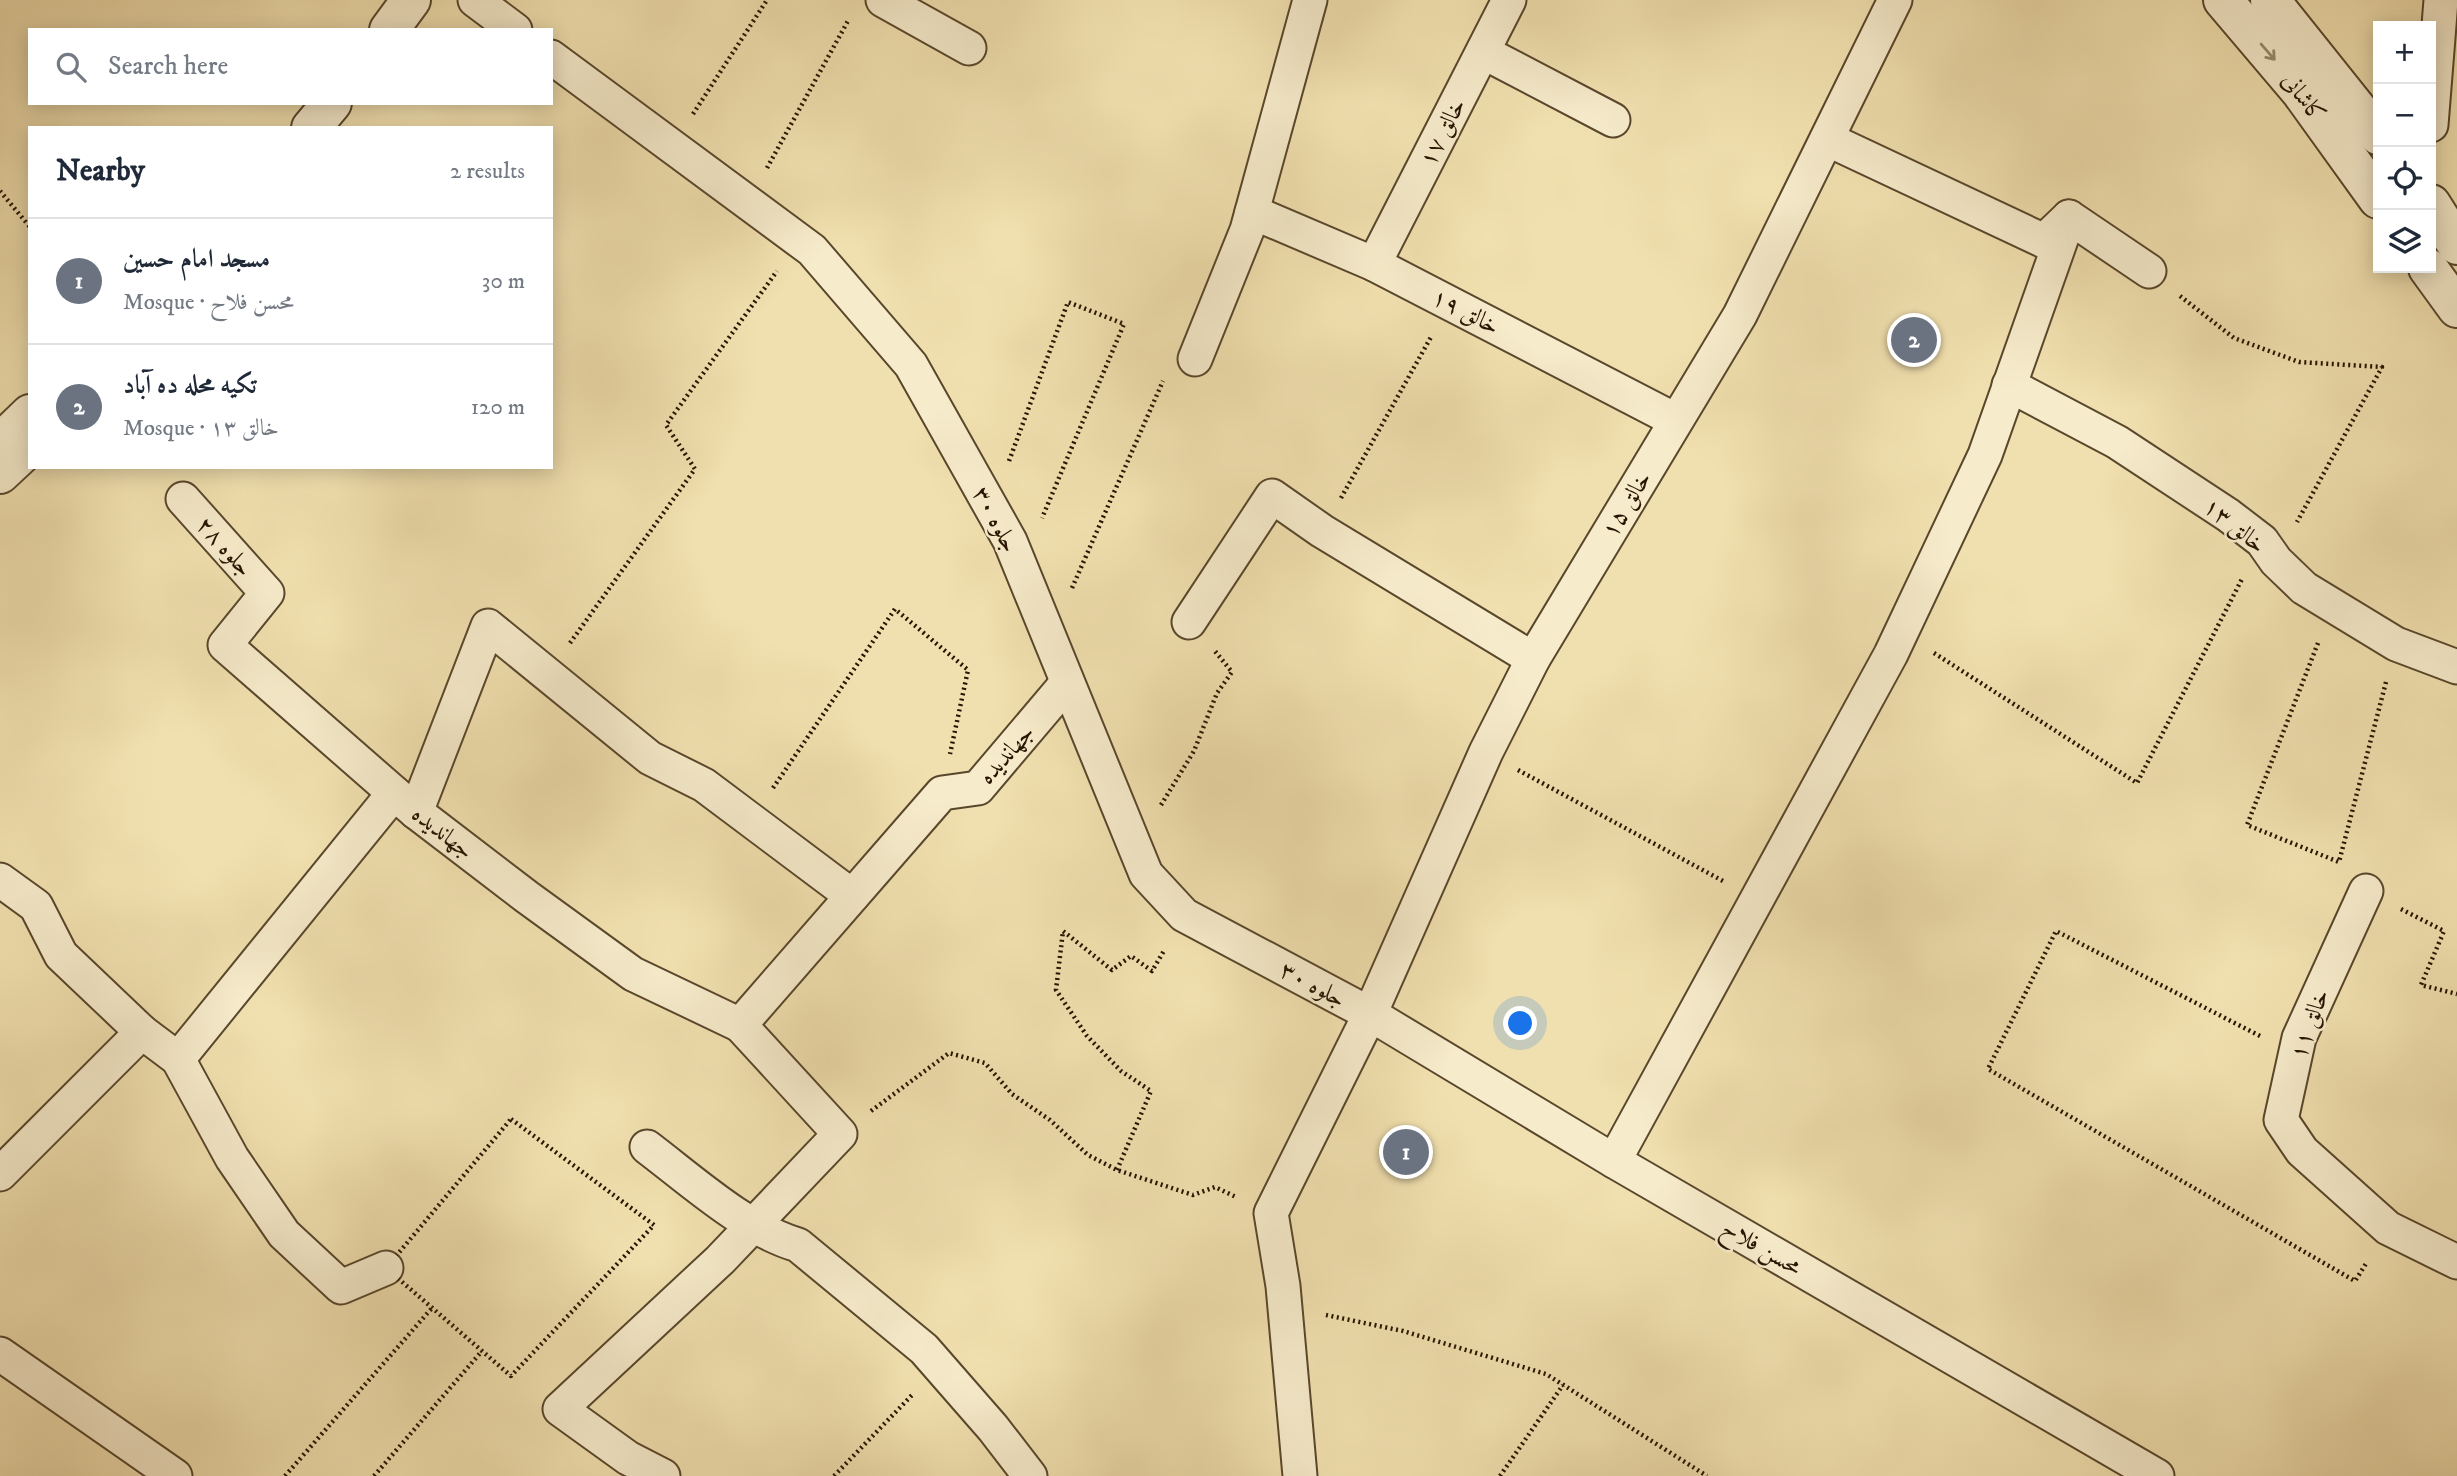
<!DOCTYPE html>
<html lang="en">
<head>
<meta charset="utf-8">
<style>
	body { margin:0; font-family:"IM FELL DW Pica",Amiri,serif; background:#f2f2f3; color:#1f2937 }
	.controls { position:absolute; right:21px; top:21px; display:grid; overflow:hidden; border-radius:0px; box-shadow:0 4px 18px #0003 }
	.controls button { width:63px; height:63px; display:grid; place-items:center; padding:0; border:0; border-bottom:2px solid #e0e1e3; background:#fff; color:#1f2937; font:35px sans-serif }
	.you { position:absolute; left:1521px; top:1024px; width:24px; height:24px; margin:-18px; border:5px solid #fff; border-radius:50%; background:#1a73e8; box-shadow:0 0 0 10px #1a73e833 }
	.badge { display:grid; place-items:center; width:46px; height:46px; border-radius:50%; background:#db2777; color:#fff; font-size:23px; font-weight:700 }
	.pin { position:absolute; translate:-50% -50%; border:4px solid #fff; box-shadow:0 2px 7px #0006 }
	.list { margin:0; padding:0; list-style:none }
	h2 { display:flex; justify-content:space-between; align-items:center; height:91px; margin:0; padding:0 28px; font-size:30px }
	h2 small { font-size:23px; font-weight:400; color:#747a83 }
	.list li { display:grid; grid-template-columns:46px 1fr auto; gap:21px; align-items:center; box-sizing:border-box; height:126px; padding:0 28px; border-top:2px solid #e0e1e3 }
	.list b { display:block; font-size:26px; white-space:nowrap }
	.list p { margin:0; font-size:23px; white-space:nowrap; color:#747a83 }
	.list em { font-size:23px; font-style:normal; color:#747a83 }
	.icon { flex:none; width:38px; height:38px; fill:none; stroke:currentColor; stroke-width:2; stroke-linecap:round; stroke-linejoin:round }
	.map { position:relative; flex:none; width:2457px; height:1476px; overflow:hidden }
	.search { position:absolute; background:#fff; box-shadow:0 4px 18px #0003; left:28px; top:28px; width:525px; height:77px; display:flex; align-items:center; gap:18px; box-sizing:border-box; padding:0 24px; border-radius:0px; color:#747a83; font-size:26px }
	.panel { position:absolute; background:#fff; box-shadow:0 4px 18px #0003; left:28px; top:126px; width:525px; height:343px; border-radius:0px }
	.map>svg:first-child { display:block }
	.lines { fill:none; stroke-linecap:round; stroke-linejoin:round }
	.minor-casing { stroke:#59472c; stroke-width:37 }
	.tertiary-casing { stroke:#59472c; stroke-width:42 }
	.path { stroke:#261401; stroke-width:4.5; stroke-dasharray:2 3.5; stroke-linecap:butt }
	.minor { stroke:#f6ebcb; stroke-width:33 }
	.tertiary { stroke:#f6ebcb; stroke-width:38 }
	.oneway { stroke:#988a70 }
	.labels { text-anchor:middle; stroke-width:5; stroke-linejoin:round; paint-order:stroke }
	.street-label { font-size:24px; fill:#261401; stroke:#f6ebcb }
</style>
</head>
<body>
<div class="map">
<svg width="2457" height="1476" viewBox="0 0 2457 1476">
	<rect width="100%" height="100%" fill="#f1e0af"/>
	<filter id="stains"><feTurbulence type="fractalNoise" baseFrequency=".00286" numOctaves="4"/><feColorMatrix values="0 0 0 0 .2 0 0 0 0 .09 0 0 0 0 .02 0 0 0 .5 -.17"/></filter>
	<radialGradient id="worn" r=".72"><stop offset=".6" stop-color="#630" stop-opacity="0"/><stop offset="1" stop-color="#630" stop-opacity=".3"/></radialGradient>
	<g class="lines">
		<defs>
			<g id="minor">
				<path d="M 475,0 L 515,30"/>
				<path d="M 883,0 L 969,48"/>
				<path d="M 1483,52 L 1613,120"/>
				<path d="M 551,57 L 812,250 L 911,365 L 1010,541 L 1146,874 L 1184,915 L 1370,1014 L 1614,1161 L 2157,1476"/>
				<path d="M 2431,125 L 2441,0"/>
				<path d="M 1827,139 L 2044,241 L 2069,217 L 2149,271"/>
				<path d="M 1252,212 L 1374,264 L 1675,420"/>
				<path d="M 1374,264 L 1509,0"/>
				<path d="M 1195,359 L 1247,230 L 1310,0"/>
				<path d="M 2009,385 L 2117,442 L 2228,515 L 2262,541 L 2276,561 L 2304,588 L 2396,644 L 2457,667"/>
				<path d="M 183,499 L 267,593 L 225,645 L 416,812 L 527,897 L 633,974 L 740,1025 L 942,793 L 978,788 L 1067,683"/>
				<path d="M 1189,622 L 1272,496 L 1322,531 L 1533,659"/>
				<path d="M 416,812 L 488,626 L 650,758 L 704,785 L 852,896"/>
				<path d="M 0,880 L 36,906 L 61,955 L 142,1032 L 178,1059 L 394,793"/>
				<path d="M 2366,891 L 2299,1038 L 2281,1120 L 2302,1151 L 2388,1228 L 2457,1262"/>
				<path d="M 178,1059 L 232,1158 L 284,1234 L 341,1287 L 386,1268"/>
				<path d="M 647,1147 C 692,1181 744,1229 798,1245 L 924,1349 L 993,1428 L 1030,1476"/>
				<path d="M 1614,1161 L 1891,654 L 1985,455 L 2069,217"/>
				<path d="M 0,1174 L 142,1032"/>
				<path d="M 0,1354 L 175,1476"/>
				<path d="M 663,1476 L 628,1458 L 560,1409 L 720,1260 L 840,1134 L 740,1025"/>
				<path d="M 1300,1476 L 1283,1286 L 1271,1213 L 1370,1014 L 1486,752 L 1533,659 L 1740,315 L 1895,0"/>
			</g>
			<g id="tertiary">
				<path d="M 2223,0 L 2301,92 L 2378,199"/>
				<path d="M 2270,0 L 2378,135"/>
				<path d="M 389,30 L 411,0"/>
				<path d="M 311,128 L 332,103"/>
				<path d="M 2431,204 L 2457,245"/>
				<path d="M 2428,268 L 2457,308"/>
				<path d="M 0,443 L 30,414"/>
				<path d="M 0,474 L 30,446"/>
			</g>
		</defs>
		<use href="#minor" class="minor-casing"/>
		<use href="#tertiary" class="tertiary-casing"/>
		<g class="path">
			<path d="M 693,114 L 767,0"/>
			<path d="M 767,168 L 849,19"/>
			<path d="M 0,191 L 30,227"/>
			<path d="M 2180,296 L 2234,338 L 2299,362 L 2382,367 L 2297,522"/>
			<path d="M 1009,461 L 1068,302 L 1124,324 L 1042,518"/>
			<path d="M 1341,498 L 1431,337"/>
			<path d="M 1072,588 L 1163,381"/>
			<path d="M 570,643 L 695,469 L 666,425 L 777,271"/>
			<path d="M 2318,643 L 2247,825 L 2339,862 L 2386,682"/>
			<path d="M 1934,653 L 2137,783 L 2242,579"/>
			<path d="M 1518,770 L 1723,881"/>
			<path d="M 773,788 L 895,609 L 968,670 L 950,754"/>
			<path d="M 1161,805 L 1194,751 L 1217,693 L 1232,672 L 1214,650"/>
			<path d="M 2401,909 L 2444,931 L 2421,985 L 2457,994"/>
			<path d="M 2260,1036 L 2056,931 L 1988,1069 L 2355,1281 L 2367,1262"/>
			<path d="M 871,1111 L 949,1053 L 985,1063 L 1012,1094 L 1050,1120 L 1088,1155 L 1117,1170 L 1193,1195 L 1215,1187 L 1236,1197"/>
			<path d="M 511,1119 L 654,1225 L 511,1376 L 386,1268 Z"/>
			<path d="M 1117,1170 L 1151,1091 L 1121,1071 L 1087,1036 L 1056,990 L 1063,931 L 1112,970 L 1131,956 L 1152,971 L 1165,949"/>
			<path d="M 1326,1315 L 1403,1331 L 1546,1374 L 1707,1476"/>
			<path d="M 285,1476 L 432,1308"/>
			<path d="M 374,1476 L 482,1351"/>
			<path d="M 834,1476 L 914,1393"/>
			<path d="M 1500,1476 L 1563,1385"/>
		</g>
		<use href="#minor" class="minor"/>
		<use href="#tertiary" class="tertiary"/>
	</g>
	<defs><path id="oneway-shaft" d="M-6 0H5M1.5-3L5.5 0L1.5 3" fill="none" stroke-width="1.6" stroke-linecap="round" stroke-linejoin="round" transform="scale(1.75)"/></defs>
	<use class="oneway" href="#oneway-shaft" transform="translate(2268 52) rotate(49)"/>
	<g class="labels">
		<g class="street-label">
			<text transform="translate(2304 97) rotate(53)" y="8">کاشانی</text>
			<text transform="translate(1442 132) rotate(-63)" y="8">خالق ۱۷</text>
			<text transform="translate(1466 311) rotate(27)" y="8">خالق ۱۹</text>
			<text transform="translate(1626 504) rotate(-59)" y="8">خالق ۱۵</text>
			<text transform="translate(996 519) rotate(62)" y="8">جلوه ۳۰</text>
			<text transform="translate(2235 525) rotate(39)" y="8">خالق ۱۳</text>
			<text transform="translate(225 546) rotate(48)" y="8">جلوه ۲۸</text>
			<text transform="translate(1006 754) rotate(-48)" y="8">جهاندیده</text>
			<text transform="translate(443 832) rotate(38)" y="8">جهاندیده</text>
			<text transform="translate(1313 984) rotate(28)" y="8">جلوه ۳۰</text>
			<text transform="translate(2309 1024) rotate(-70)" y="8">خالق ۱۱</text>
			<text transform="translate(1762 1247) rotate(30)" y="8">محسن فلاح</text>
		</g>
	</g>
	<rect width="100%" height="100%" filter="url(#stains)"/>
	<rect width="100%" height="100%" fill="url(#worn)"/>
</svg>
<div class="controls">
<button>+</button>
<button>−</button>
<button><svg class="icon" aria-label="locate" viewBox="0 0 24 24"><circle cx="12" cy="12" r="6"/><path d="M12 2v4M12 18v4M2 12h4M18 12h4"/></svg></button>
<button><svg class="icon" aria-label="layers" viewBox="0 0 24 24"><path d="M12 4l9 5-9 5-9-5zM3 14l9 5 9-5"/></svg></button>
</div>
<div class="you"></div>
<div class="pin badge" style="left:1406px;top:1152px;background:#6b7280">1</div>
<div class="pin badge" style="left:1914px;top:340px;background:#6b7280">2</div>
<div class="search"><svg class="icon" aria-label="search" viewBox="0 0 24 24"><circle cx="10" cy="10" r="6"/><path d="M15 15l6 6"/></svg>Search here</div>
<section class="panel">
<h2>Nearby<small>2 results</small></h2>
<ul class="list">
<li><span class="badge" style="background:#6b7280">1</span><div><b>مسجد امام حسین</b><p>Mosque · محسن فلاح</p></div><em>30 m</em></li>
<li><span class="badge" style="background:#6b7280">2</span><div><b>تکیه محله ده آباد</b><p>Mosque · خالق ۱۳</p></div><em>120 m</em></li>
</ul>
</section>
</div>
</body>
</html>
